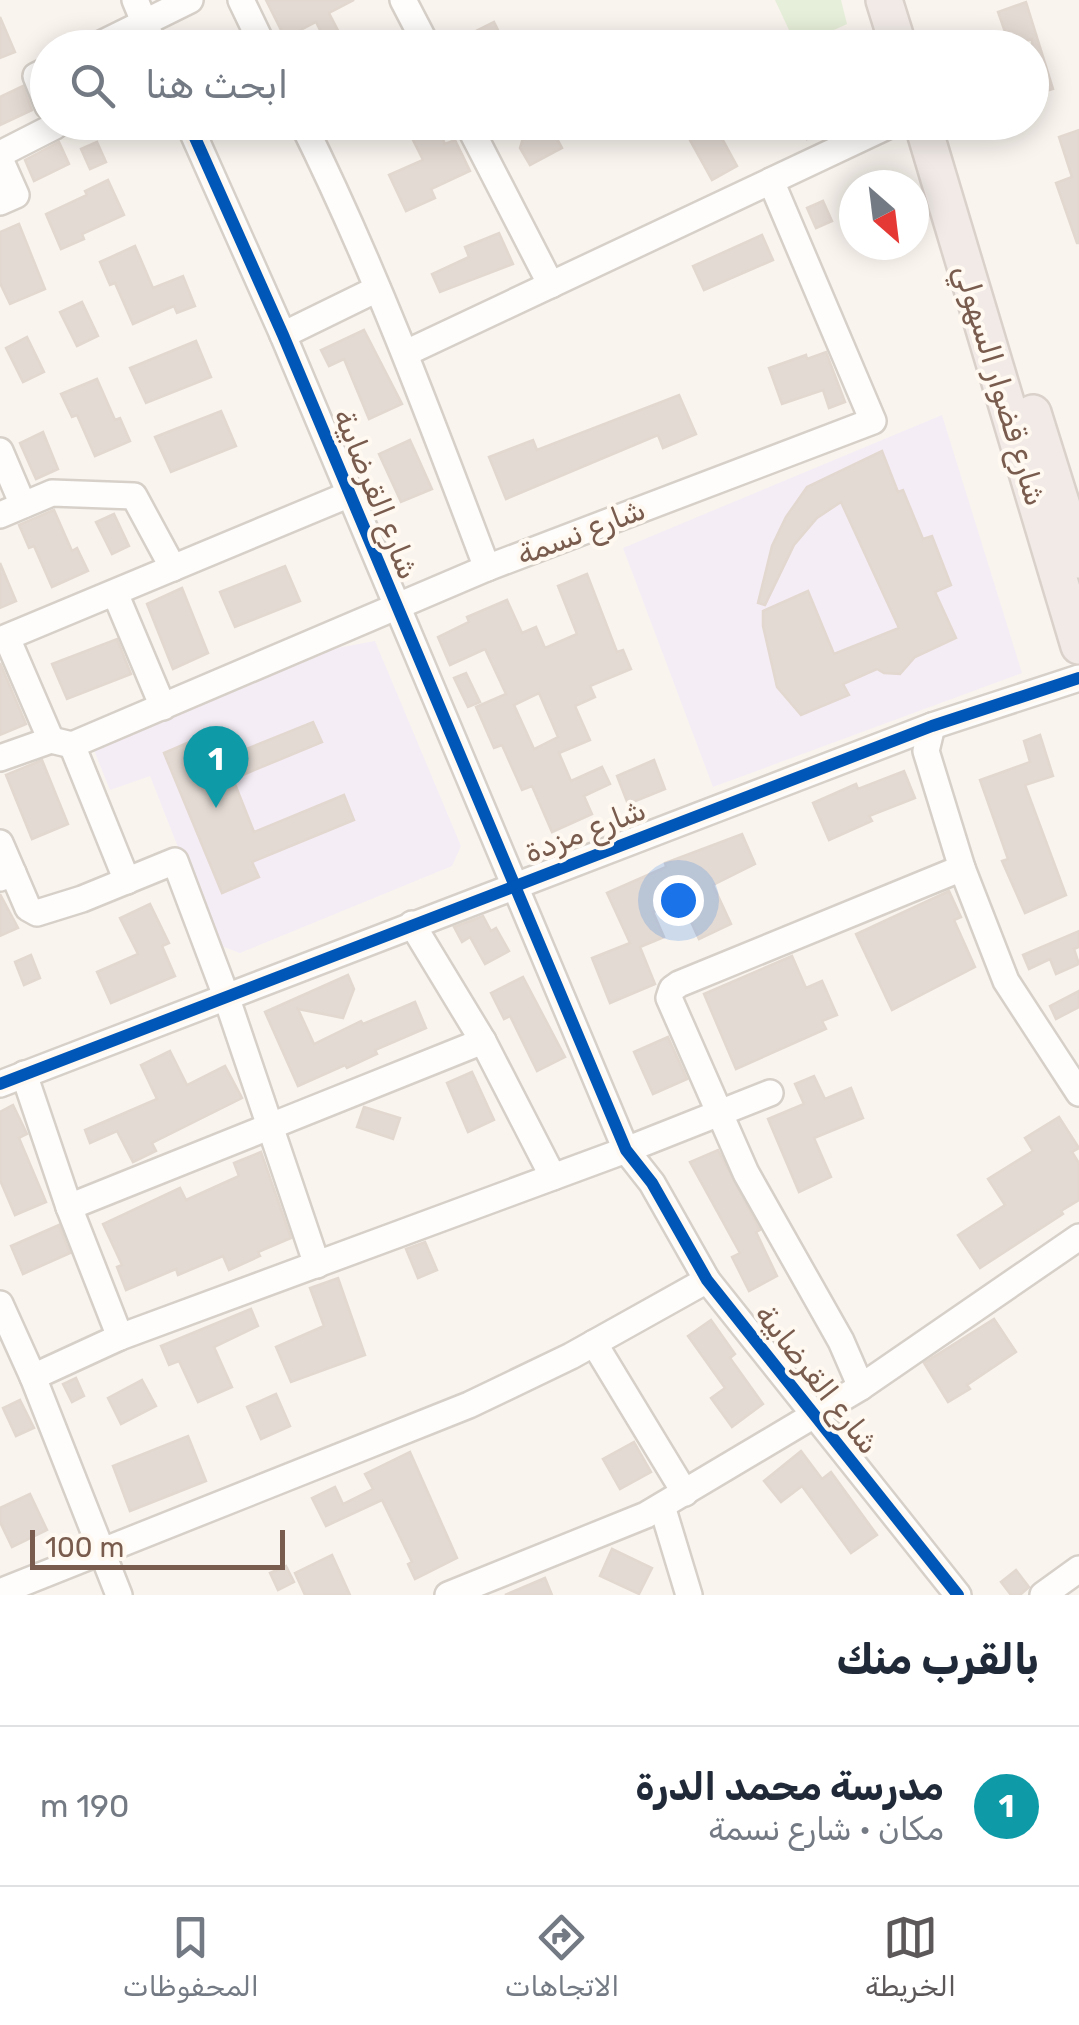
<!DOCTYPE html>
<html lang="ar">
<head>
<meta charset="utf-8">
<style>
	body { margin:0; font-family:Rubik,Cairo,sans-serif; background:#f2f2f3; color:#1f2937; direction:rtl }
	.compass { position:absolute; left:839px; top:170px; width:90px; height:90px; border-radius:50%; background:#fff; box-shadow:0 5px 25px #0003; rotate:152deg }
	.scale { position:absolute; left:30px; bottom:25px; width:255px; box-sizing:border-box; padding-left:10px; border:5px solid #795c4d; border-top:0; font-size:28px; line-height:35px; white-space:nowrap; color:#795c4d; -webkit-text-stroke:8px #fff9f1; paint-order:stroke }
	.you { position:absolute; left:678px; top:900px; width:35px; height:35px; margin:-25px; border:8px solid #fff; border-radius:50%; background:#1a73e8; box-shadow:0 0 0 15px #1a73e833 }
	.badge { display:grid; place-items:center; width:65px; height:65px; border-radius:50%; background:#5c585a; color:#fff; font-size:32px; font-weight:700 }
	.pin { position:absolute; translate:-50% -82px; filter:drop-shadow(0 2px 5px #0008) }
	.pin::after { content:''; position:absolute; top:52px; width:35px; height:30px; background:inherit; clip-path:polygon(0 0,100% 0,50% 100%) }
	.list { margin:0; padding:0; list-style:none }
	h2 { display:flex; justify-content:space-between; align-items:center; height:130px; margin:0; padding:0 40px; font-size:42px }
	h2 small { font-size:32px; font-weight:400; color:#747a83 }
	.list li { display:grid; grid-template-columns:65px 1fr auto; gap:30px; align-items:center; box-sizing:border-box; height:160px; padding:0 40px; border-top:2px solid #e0e1e3 }
	.list b { display:block; font-size:38px; white-space:nowrap }
	.list p { margin:0; font-size:32px; white-space:nowrap; color:#747a83 }
	.list em { font-size:32px; font-style:normal; color:#747a83 }
	.icon { flex:none; width:55px; height:55px; fill:none; stroke:currentColor; stroke-width:2; stroke-linecap:round; stroke-linejoin:round }
	.map { position:relative; flex:none; width:1079px; height:1595px; overflow:hidden; direction:ltr }
	.search { position:absolute; background:#fff; box-shadow:0 5px 25px #0003; left:30px; right:30px; top:30px; height:110px; display:flex; align-items:center; gap:25px; box-sizing:border-box; padding:0 35px; border-radius:55px; color:#747a83; font-size:38px }
	.sheet { height:290px; background:#fff }
	nav { display:flex; justify-content:space-around; align-items:center; box-sizing:border-box; height:140px; border-top:2px solid #e0e1e3; background:#fff; font-size:28px; color:#747a83 }
	nav a { display:grid; justify-items:center; gap:5px }
	nav .on { color:#5c585a }
	.map>svg:first-child { display:block }
	.education { fill:#f5edf5 }
	.green { fill:#e6efd9 }
	.building { fill:#e3dad3; stroke:#e2d8d0; stroke-width:2.5; fill-rule:evenodd }
	.lines { fill:none; stroke-linecap:round; stroke-linejoin:round }
	.minor-casing { stroke:#d6d0c9; stroke-width:30 }
	.highway-casing { stroke:#dad1cb; stroke-width:40 }
	.minor { stroke:#fefdfc; stroke-width:25 }
	.highway { stroke:#f1eae6; stroke-width:35 }
	.cycleway-casing { stroke:#fff9f1; stroke-width:19 }
	.cycleway { stroke:#0057b8; stroke-width:12 }
	.labels { text-anchor:middle; stroke-width:8; stroke-linejoin:round; paint-order:stroke }
	.street-label { font-size:30px; fill:#795c4d; stroke:#fff9f1 }
</style>
</head>
<body>
<div class="map">
<svg width="1079" height="1595" viewBox="0 0 1079 1595">
	<rect width="100%" height="100%" fill="#f9f4ee"/>
	<g class="education">
		<path d="M 942,415 L 1022,673 L 713,787 L 623,548 Z"/>
		<path d="M 375,641 L 461,846 L 452,866 L 240,953 L 216,944 L 150,776 L 110,790 L 93,748 L 304,654 Z"/>
	</g>
	<path class="green" d="M 775,0 L 841,0 L 847,24 L 797,47 Z"/>
	<g class="building">
		<path d="M 266,0 L 354,0 L 329,13 L 347,48 L 329,48 L 316,22 L 285,38 Z"/>
		<path d="M 1026,2 L 1053,89 L 1032,95 L 1032,39 L 1010,46 L 998,12 Z"/>
		<path d="M 0,17 L 15,52 L 0,58 Z"/>
		<path d="M 494,22 L 507,48 L 444,48 L 444,47 Z"/>
		<path d="M 23,86 L 32,110 L 0,125 L 0,97 Z"/>
		<path d="M 400,122 L 440,122 L 436,124 L 445,144 L 455,140 L 470,171 L 431,189 L 435,198 L 406,211 L 389,175 L 423,160 L 411,136 L 407,138 Z"/>
		<path d="M 532,122 L 548,122 L 562,148 L 530,165 L 520,148 L 527,125 Z"/>
		<path d="M 680,122 L 713,122 L 737,166 L 712,180 Z"/>
		<path d="M 799,122 L 840,122 L 807,139 Z"/>
		<path d="M 1079,130 L 1079,243 L 1077,243 L 1056,183 L 1072,177 L 1059,137 Z"/>
		<path d="M 59,142 L 69,164 L 34,181 L 25,160 Z"/>
		<path d="M 97,142 L 106,162 L 90,169 L 81,149 Z"/>
		<path d="M 108,180 L 124,215 L 82,234 L 84,239 L 61,249 L 46,214 L 87,195 L 85,191 Z"/>
		<path d="M 823,201 L 832,221 L 816,228 L 807,208 Z"/>
		<path d="M 19,224 L 45,289 L 10,304 L 0,283 L 0,232 Z"/>
		<path d="M 499,233 L 513,264 L 440,292 L 432,274 L 469,257 L 465,247 Z"/>
		<path d="M 762,235 L 773,260 L 704,290 L 693,266 Z"/>
		<path d="M 135,246 L 153,288 L 183,276 L 195,306 L 177,313 L 174,306 L 133,324 L 115,283 L 110,285 L 100,262 Z"/>
		<path d="M 82,302 L 98,336 L 77,346 L 60,312 Z"/>
		<path d="M 364,330 L 402,404 L 369,419 L 344,359 L 329,366 L 321,350 Z"/>
		<path d="M 27,337 L 44,372 L 23,382 L 6,348 Z"/>
		<path d="M 196,341 L 211,377 L 146,403 L 130,368 Z"/>
		<path d="M 826,352 L 845,402 L 829,408 L 823,390 L 782,404 L 769,368 L 806,355 L 807,359 Z"/>
		<path d="M 97,379 L 115,420 L 120,418 L 130,441 L 95,456 L 77,415 L 72,417 L 61,394 Z"/>
		<path d="M 679,395 L 696,434 L 663,448 L 658,435 L 506,499 L 489,457 L 533,440 L 537,450 Z"/>
		<path d="M 221,411 L 236,446 L 171,472 L 155,437 Z"/>
		<path d="M 43,432 L 58,469 L 36,479 L 20,443 Z"/>
		<path d="M 410,440 L 432,489 L 401,502 L 379,454 Z"/>
		<path d="M 882,451 L 898,492 L 903,490 L 923,539 L 932,536 L 951,585 L 935,592 L 956,638 L 915,657 L 900,674 L 884,673 L 877,669 L 843,684 L 849,695 L 801,715 L 777,687 L 763,626 L 763,611 L 808,591 L 834,654 L 899,628 L 841,502 L 817,518 L 794,545 L 765,605 L 758,603 L 772,546 L 786,517 L 807,487 Z"/>
		<path d="M 54,510 L 72,551 L 77,548 L 88,571 L 52,587 L 34,546 L 29,548 L 19,525 Z"/>
		<path d="M 114,514 L 129,546 L 112,554 L 96,522 Z"/>
		<path d="M 0,563 L 16,601 L 0,608 Z"/>
		<path d="M 285,566 L 300,601 L 235,627 L 220,592 Z"/>
		<path d="M 587,574 L 617,652 L 623,650 L 631,669 L 590,686 L 595,697 L 575,706 L 590,740 L 559,753 L 571,781 L 602,767 L 610,784 L 584,796 L 592,814 L 552,832 L 532,786 L 522,790 L 502,745 L 494,748 L 476,707 L 506,694 L 485,649 L 450,665 L 438,637 L 469,622 L 467,617 L 507,600 L 522,633 L 536,627 L 545,648 L 577,634 L 558,586 ZM 539,693 L 558,737 L 534,749 L 514,705 Z"/>
		<path d="M 182,588 L 208,653 L 173,669 L 147,604 Z"/>
		<path d="M 117,639 L 131,674 L 67,699 L 52,664 Z"/>
		<path d="M 0,663 L 26,724 L 0,735 Z"/>
		<path d="M 466,673 L 480,702 L 468,707 L 454,678 Z"/>
		<path d="M 313,722 L 322,742 L 233,779 L 254,832 L 344,795 L 354,820 L 252,862 L 259,877 L 222,893 L 164,753 L 192,741 L 202,767 Z"/>
		<path d="M 1040,735 L 1053,776 L 1025,785 L 1066,895 L 1025,913 L 1002,861 L 1008,859 L 980,780 L 1030,762 L 1024,741 Z"/>
		<path d="M 42,760 L 68,824 L 32,839 L 6,775 Z"/>
		<path d="M 654,760 L 665,789 L 628,804 L 617,776 Z"/>
		<path d="M 904,771 L 915,798 L 869,816 L 872,821 L 829,840 L 813,803 L 856,784 L 858,789 Z"/>
		<path d="M 742,834 L 755,864 L 713,885 L 731,924 L 699,939 L 681,900 L 653,912 L 664,937 L 640,947 L 655,984 L 610,1003 L 592,958 L 630,943 L 607,893 L 666,867 L 665,863 Z"/>
		<path d="M 949,891 L 961,917 L 954,920 L 975,967 L 892,1010 L 856,934 Z"/>
		<path d="M 0,894 L 18,928 L 0,936 Z"/>
		<path d="M 150,904 L 169,943 L 162,946 L 175,976 L 111,1003 L 97,972 L 138,954 L 120,918 Z"/>
		<path d="M 483,916 L 491,931 L 496,928 L 509,951 L 485,964 L 470,937 L 462,942 L 454,927 Z"/>
		<path d="M 1079,931 L 1079,947 L 1074,949 L 1079,964 L 1056,974 L 1050,959 L 1029,969 L 1023,955 Z"/>
		<path d="M 31,955 L 40,978 L 24,985 L 15,962 Z"/>
		<path d="M 792,956 L 806,988 L 822,981 L 837,1015 L 822,1021 L 826,1029 L 736,1069 L 704,994 Z"/>
		<path d="M 348,975 L 354,989 L 343,1018 L 298,1009 L 314,1044 L 361,1021 L 363,1024 L 415,1002 L 426,1028 L 375,1050 L 377,1054 L 347,1068 L 345,1065 L 298,1086 L 265,1012 Z"/>
		<path d="M 523,977 L 565,1057 L 537,1071 L 510,1016 L 504,1019 L 491,993 Z"/>
		<path d="M 1079,991 L 1079,1007 L 1056,1019 L 1050,1006 Z"/>
		<path d="M 668,1037 L 687,1079 L 653,1094 L 634,1052 Z"/>
		<path d="M 170,1051 L 187,1085 L 225,1066 L 242,1098 L 152,1143 L 156,1151 L 133,1162 L 117,1131 L 90,1143 L 85,1130 L 157,1099 L 141,1065 Z"/>
		<path d="M 472,1072 L 494,1120 L 468,1132 L 447,1083 Z"/>
		<path d="M 814,1076 L 825,1099 L 851,1088 L 863,1118 L 814,1138 L 831,1177 L 799,1192 L 768,1119 L 804,1104 L 795,1084 Z"/>
		<path d="M 13,1105 L 27,1134 L 19,1138 L 46,1202 L 15,1215 L 0,1180 L 0,1112 Z"/>
		<path d="M 364,1107 L 400,1118 L 393,1139 L 357,1127 Z"/>
		<path d="M 1059,1117 L 1079,1148 L 1072,1152 L 1079,1163 L 1079,1200 L 1061,1211 L 1063,1214 L 980,1268 L 958,1235 L 1005,1205 L 988,1179 L 1033,1151 L 1025,1138 Z"/>
		<path d="M 718,1150 L 760,1230 L 756,1232 L 777,1276 L 749,1291 L 732,1257 L 740,1253 L 690,1162 Z"/>
		<path d="M 261,1152 L 291,1238 L 258,1252 L 260,1256 L 229,1270 L 223,1256 L 178,1275 L 176,1269 L 126,1290 L 117,1267 L 122,1265 L 103,1224 L 180,1188 L 186,1200 L 239,1176 L 234,1163 Z"/>
		<path d="M 59,1225 L 70,1253 L 23,1274 L 11,1246 Z"/>
		<path d="M 425,1242 L 437,1270 L 418,1278 L 406,1249 Z"/>
		<path d="M 338,1278 L 365,1355 L 291,1382 L 276,1347 L 324,1326 L 310,1288 Z"/>
		<path d="M 251,1309 L 258,1326 L 214,1347 L 232,1387 L 198,1402 L 179,1361 L 169,1365 L 161,1346 Z"/>
		<path d="M 994,1319 L 1016,1352 L 967,1385 L 970,1389 L 948,1402 L 924,1363 Z"/>
		<path d="M 711,1320 L 735,1354 L 730,1358 L 763,1404 L 732,1427 L 711,1398 L 725,1388 L 688,1336 Z"/>
		<path d="M 76,1378 L 84,1396 L 72,1402 L 63,1384 Z"/>
		<path d="M 142,1380 L 156,1406 L 121,1424 L 108,1398 Z"/>
		<path d="M 276,1394 L 290,1426 L 261,1439 L 247,1407 Z"/>
		<path d="M 20,1400 L 34,1428 L 16,1436 L 3,1408 Z"/>
		<path d="M 188,1436 L 206,1481 L 130,1511 L 113,1466 Z"/>
		<path d="M 634,1442 L 651,1472 L 620,1489 L 603,1459 Z"/>
		<path d="M 801,1451 L 822,1479 L 831,1472 L 877,1535 L 851,1553 L 802,1486 L 781,1502 L 764,1481 Z"/>
		<path d="M 410,1452 L 457,1558 L 415,1579 L 408,1564 L 412,1562 L 382,1500 L 326,1526 L 312,1498 L 335,1487 L 343,1504 L 373,1489 L 365,1474 Z"/>
		<path d="M 30,1494 L 47,1530 L 12,1547 L 0,1522 L 0,1508 Z"/>
		<path d="M 612,1549 L 652,1568 L 639,1594 L 600,1576 Z"/>
		<path d="M 332,1555 L 350,1595 L 305,1595 L 295,1573 Z"/>
		<path d="M 286,1566 L 294,1582 L 278,1590 L 270,1573 Z"/>
		<path d="M 1016,1570 L 1029,1587 L 1020,1595 L 1011,1595 L 1001,1582 Z"/>
		<path d="M 545,1578 L 552,1595 L 505,1595 Z"/>
	</g>
	<g class="lines">
		<defs>
			<g id="minor">
				<path d="M 135,0 L 155,48"/>
				<path d="M 241,0 L 264,48"/>
				<path d="M 403,0 L 428,48"/>
				<path d="M 93,48 L 190,0"/>
				<path d="M 48,70 L 36,76 L 48,106"/>
				<path d="M 188,122 L 283,335 L 626,1150 L 652,1183 L 707,1280 L 958,1595"/>
				<path d="M 302,122 C 374,267 430,417 487,568"/>
				<path d="M 467,122 L 551,285"/>
				<path d="M 0,154 L 55,126 L 54,122"/>
				<path d="M 0,159 L 16,195 L 0,202"/>
				<path d="M 283,335 L 377,289"/>
				<path d="M 406,353 L 896,122"/>
				<path d="M 0,451 L 23,505"/>
				<path d="M 0,515 L 52,493 L 134,496 L 173,568"/>
				<path d="M 115,593 L 163,707"/>
				<path d="M 7,638 L 51,740"/>
				<path d="M 0,640 L 350,494"/>
				<path d="M 932,726 L 926,751 L 962,868 L 1006,981 L 1079,1093"/>
				<path d="M 51,740 L 72,745 L 487,568 L 873,421 L 771,181"/>
				<path d="M 72,745 L 127,881"/>
				<path d="M 0,758 L 51,740"/>
				<path d="M 0,843 L 13,873"/>
				<path d="M 0,878 L 13,873 L 28,908 L 37,913 L 82,899 L 175,861 L 226,996 L 317,1265"/>
				<path d="M 483,1041 L 553,1177"/>
				<path d="M 24,1074 L 69,1207 L 120,1337"/>
				<path d="M 0,1084 L 932,726 L 1079,678"/>
				<path d="M 69,1207 L 483,1041 L 412,924"/>
				<path d="M 0,1304 L 33,1377 L 119,1595"/>
				<path d="M 594,1343 L 685,1493"/>
				<path d="M 33,1377 L 120,1337 L 626,1150 L 770,1093"/>
				<path d="M 861,1387 L 841,1341 L 746,1173 L 669,998 L 672,989 L 679,984 L 962,868"/>
				<path d="M 662,1506 L 689,1595"/>
				<path d="M 0,1592 L 469,1405 L 571,1356 L 707,1280"/>
				<path d="M 448,1595 L 646,1515 L 861,1387 L 1079,1237"/>
				<path d="M 1043,1595 L 1079,1569"/>
			</g>
			<g id="highway">
				<path d="M 884,0 L 899,48"/>
				<path d="M 922,122 L 1079,646"/>
				<path d="M 1033,413 L 1079,560"/>
			</g>
		</defs>
		<use href="#minor" class="minor-casing"/>
		<use href="#highway" class="highway-casing"/>
		<use href="#minor" class="minor"/>
		<use href="#highway" class="highway"/>
		<defs>
			<g id="cycleway">
				<path d="M 188,122 L 283,335 L 626,1150 L 652,1183 L 707,1280 L 958,1595"/>
				<path d="M 0,1084 L 932,726 L 1079,678"/>
			</g>
		</defs>
		<use href="#cycleway" class="cycleway-casing"/>
		<use href="#cycleway" class="cycleway"/>
	</g>
	<g class="labels">
		<g class="street-label">
			<text transform="translate(1000 385) rotate(73)" y="10">شارع قضوار السهولي</text>
			<text transform="translate(376 494) rotate(68)" y="10">شارع القرضابية</text>
			<text transform="translate(581 532) rotate(-21)" y="10">شارع نسمة</text>
			<text transform="translate(585 831) rotate(-21)" y="10">شارع مزدة</text>
			<text transform="translate(817 1379) rotate(52)" y="10">شارع القرضابية</text>
		</g>
	</g>
</svg>
<svg class="compass" viewBox="-18 -18 36 36"><path d="M0-13l5 13h-10z" fill="#e53935"/><path d="M0 13l5-13h-10z" fill="#747a83"/></svg>
<div class="scale">100 m</div>
<div class="you"></div>
<div class="pin badge" style="left:216px;top:808px;background:#0f9aa8">1</div>
<div class="search"><svg class="icon" aria-label="search" viewBox="0 0 24 24"><circle cx="10" cy="10" r="6"/><path d="M15 15l6 6"/></svg>ابحث هنا</div>
</div>
<section class="sheet">
<h2>بالقرب منك<small></small></h2>
<ul class="list">
<li><span class="badge" style="background:#0f9aa8">1</span><div><b>مدرسة محمد الدرة</b><p>مكان · شارع نسمة</p></div><em>190 m</em></li>
</ul>
</section>
<nav>
<a class="on"><svg class="icon" aria-label="map" viewBox="0 0 24 24"><path d="M3 6l6-2 6 2 6-2v14l-6 2-6-2-6 2zM9 4v14M15 6v14"/></svg>الخريطة</a>
<a><svg class="icon" aria-label="directions" viewBox="0 0 24 24"><path d="M12 3l9 9-9 9-9-9zM9 14v-3h6M13 9l2 2-2 2"/></svg>الاتجاهات</a>
<a><svg class="icon" aria-label="saved" viewBox="0 0 24 24"><path d="M7 4h10v16l-5-4-5 4z"/></svg>المحفوظات</a>
</nav>
</body>
</html>
